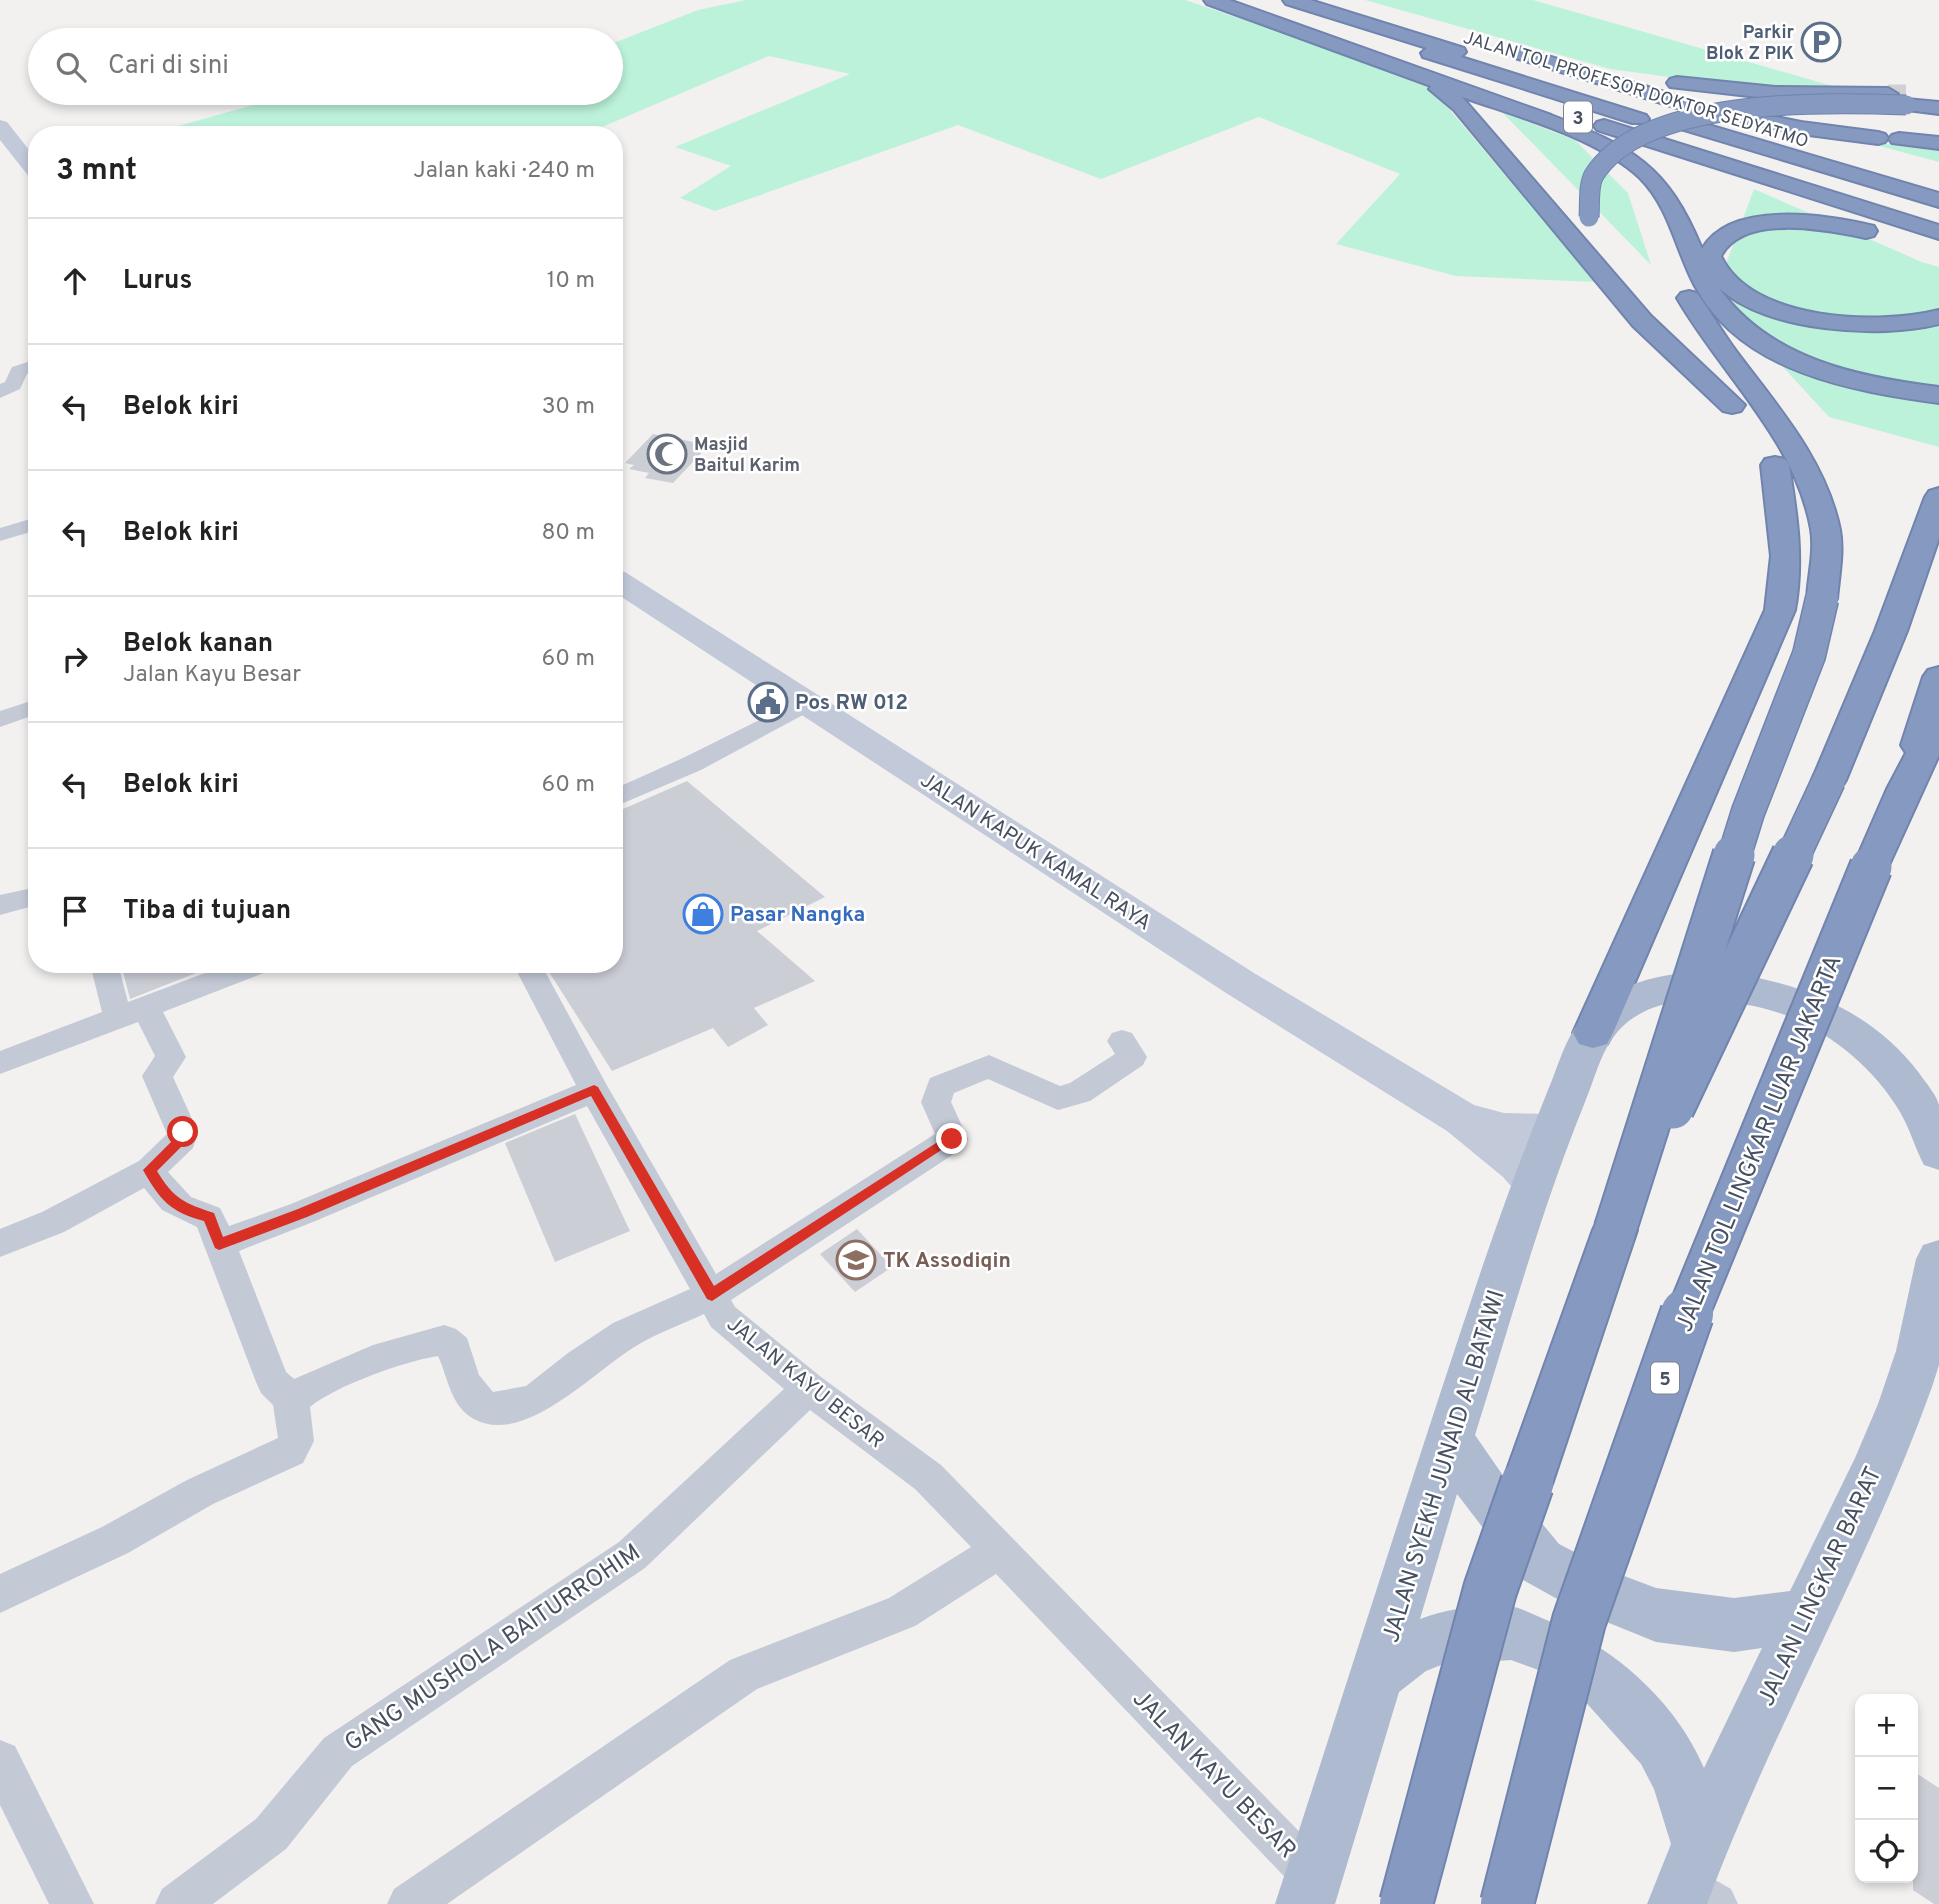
<!DOCTYPE html>
<html lang="id">
<head>
<meta charset="utf-8">
<style>
	body { margin:0; font-family:Overpass,sans-serif; background:#f6f6f6; color:#222 }
	.controls { position:absolute; right:21px; bottom:21px; display:grid; overflow:hidden; border-radius:14px; box-shadow:0 4px 10px #0003 }
	.controls button { width:63px; height:63px; display:grid; place-items:center; padding:0; border:0; border-bottom:2px solid #e0e0e0; background:#fff; color:#222; font:35px sans-serif }
	.stop { position:absolute; width:21px; height:21px; margin:-16px; border:5px solid #d93025; border-radius:50%; background:#fff }
	.stop.end { background:#d93025; border-color:#fff; box-shadow:0 2px 7px #0008 }
	.list { margin:0; padding:0; list-style:none }
	h2 { display:flex; justify-content:space-between; align-items:center; height:91px; margin:0; padding:0 28px; font-size:30px }
	h2 small { font-size:23px; font-weight:400; color:#767676 }
	.list li { display:grid; grid-template-columns:46px 1fr auto; gap:21px; align-items:center; box-sizing:border-box; height:126px; padding:0 28px; border-top:2px solid #e0e0e0 }
	.list b { display:block; font-size:26px; white-space:nowrap }
	.list p { margin:0; font-size:23px; white-space:nowrap; color:#767676 }
	.list em { font-size:23px; font-style:normal; color:#767676 }
	.icon { flex:none; width:38px; height:38px; fill:none; stroke:currentColor; stroke-width:2; stroke-linecap:round; stroke-linejoin:round }
	.map { position:relative; flex:none; width:1939px; height:1904px; overflow:hidden }
	.search { position:absolute; background:#fff; box-shadow:0 4px 10px #0003; left:28px; top:28px; width:595px; height:77px; display:flex; align-items:center; gap:18px; box-sizing:border-box; padding:0 24px; border-radius:38px; color:#767676; font-size:26px }
	.panel { position:absolute; background:#fff; box-shadow:0 4px 10px #0003; left:28px; top:126px; width:595px; height:847px; border-radius:28px }
	.map>svg:first-child { display:block }
	.green { fill:#bdf2da }
	.building { fill:#ccced6 }
	.lines { fill:none; stroke-linecap:round; stroke-linejoin:round }
	.highway-tunnel { stroke:#d1d0d3; stroke-width:19; stroke-dasharray:19 10; stroke-linecap:butt }
	.highway-casing { stroke:#7084ad; stroke-width:4 }
	.street { fill:#c3cad6; fill-rule:evenodd }
	.secondary { fill:#c2cada; fill-rule:evenodd }
	.primary { fill:#aebad0; fill-rule:evenodd }
	.highway { fill:#8599c1; fill-rule:evenodd }
	.highway-bridge-far3-casing { stroke:#7084ad; stroke-width:21; stroke-linecap:butt }
	.highway-bridge-far2-casing { stroke:#7084ad; stroke-width:35; stroke-linecap:butt }
	.highway-bridge-far1-casing { stroke:#7084ad; stroke-width:45; stroke-linecap:butt }
	.highway-bridge-casing { stroke:#7084ad; stroke-width:56; stroke-linecap:butt }
	.highway-bridge-far3 { stroke:#8599c1; stroke-width:19 }
	.highway-bridge-far2 { stroke:#8599c1; stroke-width:32 }
	.highway-bridge-far1 { stroke:#8599c1; stroke-width:41 }
	.highway-bridge { stroke:#8599c1; stroke-width:52 }
	.route { fill:#d93025 }
	.labels { text-anchor:middle; stroke-width:5; stroke-linejoin:round; paint-order:stroke }
	.far-service-label { font-size:18px; font-weight:bold; fill:#4e5e75; stroke:#fff; text-anchor:end }
	.far-street-label { font-size:18px; fill:#47505f; stroke:#fff }
	.far-worship-label { font-size:18px; font-weight:bold; fill:#5b616d; stroke:#fff; text-anchor:start }
	.shield { fill:#fff; stroke:#7e848f; stroke-width:2 }
	.shield-label { font-size:19px; font-weight:bold; fill:#47505f }
	.service-label { font-size:21px; font-weight:bold; fill:#4e5e75; stroke:#fff; text-anchor:start }
	.street-label { font-size:21px; fill:#47505f; stroke:#fff }
	.shop-label { font-size:21px; font-weight:bold; fill:#366cbe; stroke:#fff; text-anchor:start }
	.education-label { font-size:21px; font-weight:bold; fill:#785e54; stroke:#fff; text-anchor:start }
	.near-street-label { font-size:24px; fill:#47505f; stroke:#fff }
</style>
</head>
<body>
<div class="map">
<svg width="1939" height="1904" viewBox="0 0 1939 1904">
	<rect width="100%" height="100%" fill="#f3f0f0"/>
	<g class="green">
		<path d="M 746,0 L 1185,0 L 1313,43 L 1432,89 L 1596,282 L 1456,276 L 1336,244 L 1400,174 L 1259,117 L 1101,179 L 958,125 L 715,211 L 680,198 L 731,166 L 675,147 L 850,74 L 769,56 L 583,135 L 146,135 L 296,93 L 611,93 L 611,44 L 698,10 Z"/>
		<path d="M 1365,0 L 1533,0 L 1836,87 L 1778,88 L 1698,81 L 1610,69 Z"/>
		<path d="M 1502,112 L 1575,140 L 1628,193 L 1651,265 Z"/>
		<path d="M 1857,140 L 1939,151 L 1939,162 Z"/>
		<path d="M 1754,189 L 1922,262 L 1939,267 L 1939,447 L 1829,417 L 1715,293 Z"/>
	</g>
	<g class="building">
		<path d="M 653,434 L 709,445 L 673,483 L 645,478 L 649,473 L 629,469 L 634,465 L 625,463 Z"/>
		<path d="M 687,781 L 825,897 L 757,931 L 815,981 L 754,1008 L 768,1025 L 728,1047 L 713,1028 L 612,1071 L 544,964 L 614,964 L 614,813 Z"/>
		<path d="M 121,964 L 219,964 L 130,999 Z"/>
		<path d="M 575,1114 L 630,1231 L 555,1262 L 505,1143 Z"/>
		<path d="M 857,1229 L 892,1267 L 855,1292 L 820,1254 Z"/>
		<path d="M 1913,1771 L 1939,1788 L 1939,1904 L 1934,1904 L 1913,1890 Z"/>
	</g>
	<g class="lines">
		<path class="highway-tunnel" d="M 1888,94 L 1906,94"/>
		<defs>
			<g id="highway">
				<path d="M 1204,0 L 1229,0 L 1551,115 C 1633,148 1667,164 1702,249 C 1730,199 1828,215 1874,226 L 1877,231 L 1874,236 L 1866,238 C 1826,230 1744,213 1721,256 C 1752,322 1879,325 1939,310 L 1939,324 C 1880,339 1766,332 1719,288 C 1769,359 1858,377 1939,387 L 1939,403 C 1851,391 1741,372 1695,286 C 1676,251 1670,208 1640,178 C 1596,137 1518,117 1462,97 L 1651,316 L 1745,405 L 1741,411 L 1732,413 L 1723,411 L 1633,326 L 1454,110 L 1429,89 L 1431,86 L 1207,4 Z"/>
				<path d="M 1283,0 L 1310,0 L 1464,48 L 1466,52 L 1461,57 L 1646,115 L 1649,119 L 1646,123 L 1632,123 L 1423,57 L 1421,53 L 1427,48 L 1286,4 Z"/>
				<path d="M 1519,47 L 1716,108 L 1722,106 L 1801,122 L 1878,132 L 1885,134 L 1888,138 L 1885,142 L 1878,144 L 1801,134 L 1723,118 L 1716,120 L 1512,57 L 1510,53 L 1512,49 Z"/>
				<path d="M 1677,77 L 1775,87 L 1888,88 L 1898,94 L 1888,100 L 1775,99 L 1670,87 L 1667,83 L 1670,79 Z"/>
				<path d="M 1906,99 L 1939,102 L 1939,114 L 1899,109 L 1896,105 L 1899,101 Z"/>
				<path d="M 1678,116 L 1939,193 L 1939,207 L 1671,126 L 1668,122 L 1671,118 Z"/>
				<path d="M 1604,120 L 1939,225 L 1939,239 L 1597,130 L 1594,126 L 1597,122 Z"/>
				<path d="M 1899,133 L 1939,137 L 1939,149 L 1892,143 L 1889,139 L 1892,135 Z"/>
				<path d="M 1689,291 L 1697,293 C 1711,312 1722,332 1736,351 C 1777,406 1826,460 1840,530 C 1844,552 1839,576 1837,599 L 1833,605 L 1822,608 L 1811,605 L 1807,599 C 1808,576 1815,552 1811,529 C 1795,440 1721,374 1677,298 L 1681,293 Z"/>
				<path d="M 1775,457 L 1785,459 L 1789,465 C 1797,514 1804,561 1795,610 L 1613,1033 L 1607,1044 L 1593,1048 L 1579,1044 L 1573,1033 L 1765,610 L 1771,556 L 1761,465 L 1765,459 Z"/>
				<path d="M 1939,488 L 1939,538 L 1907,631 L 1846,780 L 1841,788 L 1829,791 L 1817,788 L 1812,780 L 1875,631 L 1925,497 L 1929,491 Z"/>
				<path d="M 1939,667 L 1939,755 L 1884,876 L 1871,880 L 1858,876 L 1853,867 L 1887,789 L 1906,753 L 1901,745 L 1923,677 L 1928,670 Z"/>
				<path d="M 1615,1211 L 1631,1217 L 1637,1230 L 1552,1484 L 1545,1501 L 1527,1508 L 1509,1501 L 1502,1484 L 1593,1230 L 1599,1217 Z"/>
			</g>
		</defs>
		<use href="#highway" class="highway-casing"/>
		<g class="street">
			<path d="M 37,359 L 37,371 L 27,374 L 20,389 L 0,398 L 0,384 L 5,382 L 12,367 Z"/>
			<path d="M 37,517 L 37,530 L 0,541 L 0,528 Z"/>
			<path d="M 808,696 L 816,698 L 820,703 L 816,708 L 701,770 L 614,807 L 614,789 L 683,758 Z"/>
			<path d="M 37,699 L 37,714 L 0,727 L 0,711 Z"/>
			<path d="M 37,887 L 37,905 L 0,915 L 0,895 Z"/>
			<path d="M 90,964 L 118,964 L 128,1002 L 229,964 L 273,964 L 269,971 L 163,1012 L 186,1057 L 173,1077 L 198,1132 L 193,1148 L 168,1172 L 191,1197 L 220,1208 L 229,1226 L 291,1204 L 576,1085 L 513,964 L 541,964 L 605,1082 L 716,1274 L 935,1134 L 921,1102 L 930,1078 L 989,1055 L 1060,1086 L 1070,1083 L 1115,1054 L 1107,1041 L 1112,1033 L 1122,1030 L 1132,1033 L 1147,1057 L 1143,1065 L 1090,1101 L 1058,1110 L 988,1079 L 954,1093 L 951,1102 L 968,1139 L 963,1148 L 731,1300 L 735,1307 L 821,1377 L 941,1465 L 1329,1862 L 1336,1877 L 1329,1892 L 1314,1899 L 1299,1892 L 996,1574 L 915,1626 L 757,1689 L 447,1904 L 387,1904 L 394,1889 L 730,1660 L 889,1598 L 971,1547 L 915,1489 L 810,1410 L 645,1568 L 352,1766 L 286,1849 L 213,1904 L 155,1904 L 162,1889 L 256,1819 L 324,1738 L 619,1542 L 784,1389 L 711,1327 L 704,1314 C 681,1325 657,1333 636,1346 C 595,1370 525,1447 474,1419 C 450,1406 448,1377 438,1356 C 405,1361 335,1386 310,1407 L 314,1441 L 303,1463 L 213,1504 L 128,1553 L 0,1613 L 0,1574 L 102,1527 L 187,1480 L 278,1438 L 273,1405 L 261,1393 L 256,1382 L 197,1227 L 162,1210 L 144,1188 L 64,1232 L 0,1257 L 0,1229 L 42,1212 L 139,1161 L 167,1134 L 142,1076 L 155,1056 L 138,1022 L 0,1074 L 0,1051 L 102,1012 ZM 587,1106 L 690,1289 L 613,1323 L 568,1353 L 526,1386 L 493,1392 L 479,1375 L 467,1338 L 456,1329 L 444,1325 L 373,1345 L 294,1379 L 286,1372 L 239,1251 L 313,1222 Z"/>
			<path d="M 0,1740 L 15,1746 L 94,1904 L 49,1904 L 0,1805 Z"/>
			<path d="M 1684,1862 L 1731,1889 L 1738,1904 L 1676,1904 L 1669,1899 L 1662,1884 L 1669,1869 Z"/>
		</g>
		<g class="secondary">
			<path d="M 0,120 L 7,122 L 37,160 L 37,180 L 30,178 L 0,140 Z"/>
			<path d="M 614,569 L 625,572 L 1254,973 L 1474,1105 L 1504,1113 L 1551,1114 L 1566,1119 L 1572,1131 L 1566,1143 L 1551,1148 L 1527,1147 L 1548,1168 L 1555,1181 L 1548,1194 L 1533,1199 L 1518,1194 L 1503,1177 L 1447,1131 L 1226,993 L 614,592 Z"/>
		</g>
		<path class="primary" d="M 1706,971 C 1786,976 1870,1007 1919,1073 C 1926,1083 1936,1094 1939,1105 C 1939,1122 1939,1152 1939,1170 L 1924,1165 C 1915,1148 1910,1129 1900,1112 C 1869,1059 1809,1015 1748,1005 C 1707,997 1655,995 1622,1027 C 1601,1048 1596,1076 1585,1102 C 1541,1210 1510,1324 1475,1435 L 1504,1477 L 1559,1544 L 1611,1571 L 1656,1588 L 1734,1598 L 1790,1591 L 1855,1458 L 1878,1404 L 1896,1351 L 1916,1259 L 1923,1245 L 1939,1240 L 1939,1365 L 1932,1387 C 1868,1565 1773,1727 1707,1904 L 1647,1904 L 1671,1844 L 1654,1789 L 1641,1764 L 1582,1698 L 1541,1671 L 1511,1660 L 1441,1665 L 1426,1671 L 1399,1692 L 1335,1904 L 1275,1904 C 1345,1690 1412,1475 1484,1262 C 1504,1204 1525,1147 1548,1090 C 1558,1067 1564,1041 1580,1021 C 1612,983 1659,974 1706,971 ZM 1457,1494 L 1523,1580 L 1577,1610 L 1656,1642 L 1734,1652 L 1762,1648 L 1704,1768 C 1676,1701 1611,1644 1544,1619 C 1534,1615 1520,1607 1509,1606 C 1481,1604 1446,1609 1420,1619 Z"/>
		<use href="#highway" class="highway"/>
		<defs>
			<path id="highway-bridge-far3" d="M 1589,217 C 1590,205 1588,185 1594,175 C 1643,97 1824,102 1906,105"/>
			<g id="highway-bridge-far2">
				<path d="M 1734,857 L 1748,812 L 1809,655 L 1822,599"/>
				<path d="M 1793,857 L 1829,780"/>
			</g>
			<g id="highway-bridge-far1">
				<path d="M 1673,1108 L 1793,855"/>
				<path d="M 1615,1230 L 1734,855"/>
				<path d="M 1687,1316 L 1871,867"/>
			</g>
			<g id="highway-bridge">
				<path d="M 1406,1904 L 1490,1590 L 1527,1484"/>
				<path d="M 1507,1904 L 1579,1621 L 1687,1314"/>
			</g>
		</defs>
		<use href="#highway-bridge-far3" class="highway-bridge-far3-casing"/>
		<use href="#highway-bridge-far2" class="highway-bridge-far2-casing"/>
		<use href="#highway-bridge-far1" class="highway-bridge-far1-casing"/>
		<use href="#highway-bridge" class="highway-bridge-casing"/>
		<use href="#highway-bridge-far3" class="highway-bridge-far3"/>
		<use href="#highway-bridge-far2" class="highway-bridge-far2"/>
		<use href="#highway-bridge-far1" class="highway-bridge-far1"/>
		<use href="#highway-bridge" class="highway-bridge"/>
	</g>
	<path class="route" d="M 594,1085 L 598,1087 L 714,1286 L 947,1136 L 956,1136 L 958,1139 L 712,1301 L 707,1299 L 591,1096 L 307,1217 L 219,1250 L 215,1248 L 204,1221 C 170,1212 160,1200 143,1170 L 176,1137 L 179,1128 L 187,1128 L 189,1132 L 186,1142 L 157,1171 C 174,1199 184,1203 214,1213 L 223,1237 L 298,1209 Z"/>
	<defs>
		<symbol id="parking-ring" viewBox="-11 -11 22 22"><circle r="9.5" fill="#fff" stroke="#5c6f8a" stroke-width="1.5"/><path d="M-3.5-5.5H1a3.5 3.5 0 0 1 0 7H-1V5.5H-3.5ZM-1-3.4V-.6H.8a1.4 1.4 0 0 0 0-2.8Z" fill="#5c6f8a"/></symbol>
		<symbol id="mosque-ring" viewBox="-11 -11 22 22"><circle r="9.5" fill="#fff" stroke="#6b7280" stroke-width="1.5"/><path d="M3.5-4.9A6 6 0 1 0 3.5 4.9A5 5 0 1 1 3.5-4.9Z" fill="#6b7280"/></symbol>
		<symbol id="civic-ring" viewBox="-11 -11 22 22"><circle r="9.5" fill="#fff" stroke="#5c6f8a" stroke-width="1.5"/><path d="M-.6-6.5H3V-4.5H.6V-3L4-1V1h2V6H-6V1h2V-1L-.6-3ZM-1.2 2.5V6h2.4V2.5Z" fill="#5c6f8a"/></symbol>
		<symbol id="shop-ring" viewBox="-11 -11 22 22"><circle r="9.5" fill="#fff" stroke="#3f7fe0" stroke-width="1.5"/><path d="M-5-2.5h2.3a2.7 3.5 0 0 1 5.4 0H5L5.5 6h-11ZM-1.5-2.5h3a1.5 2.3 0 0 0-3 0Z" fill="#3f7fe0"/></symbol>
		<symbol id="school-ring" viewBox="-11 -11 22 22"><circle r="9.5" fill="#fff" stroke="#8d6e63" stroke-width="1.5"/><path d="M0-5L7-2L0 1L-7-2ZM-4 1L0 2.5L4 1V4Q0 6-4 4Z" fill="#8d6e63"/></symbol>
	</defs>
	<g fill-rule="evenodd">
		<use href="#parking-ring" x="1799" y="20" width="44" height="44"/>
		<use href="#mosque-ring" x="645" y="432" width="44" height="44"/>
		<use href="#civic-ring" x="746" y="680" width="44" height="44"/>
		<use href="#shop-ring" x="681" y="892" width="44" height="44"/>
		<use href="#school-ring" x="834" y="1238" width="44" height="44"/>
	</g>
	<g class="labels">
		<g class="far-service-label">
			<text x="1794" y="38">Parkir<tspan x="1794" dy="21">Blok Z PIK</tspan></text>
		</g>
		<g class="far-street-label">
			<text transform="translate(1636 89) rotate(17)" y="6">JALAN TOL PROFESOR DOKTOR SEDYATMO</text>
		</g>
		<g class="far-worship-label">
			<text x="694" y="450">Masjid<tspan x="694" dy="21">Baitul Karim</tspan></text>
		</g>
		<g class="shield">
			<rect x="1564" y="101.5" width="28" height="31" rx="5"/>
			<rect x="1651" y="1362.5" width="28" height="31" rx="5"/>
		</g>
		<g class="shield-label">
			<text x="1578" y="124">3</text>
			<text x="1665" y="1385">5</text>
		</g>
		<g class="service-label">
			<text x="795" y="709">Pos RW 012</text>
		</g>
		<g class="street-label">
			<text transform="translate(1036 851) rotate(33)" y="7">JALAN KAPUK KAMAL RAYA</text>
			<text transform="translate(806 1382) rotate(39)" y="7">JALAN KAYU BESAR</text>
		</g>
		<g class="shop-label">
			<text x="730" y="921">Pasar Nangka</text>
		</g>
		<g class="education-label">
			<text x="883" y="1267">TK Assodiqin</text>
		</g>
		<g class="near-street-label">
			<text transform="translate(1758 1143) rotate(-68)" y="8">JALAN TOL LINGKAR LUAR JAKARTA</text>
			<text transform="translate(1443 1466) rotate(-73)" y="8">JALAN SYEKH JUNAID AL BATAWI</text>
			<text transform="translate(1819 1586) rotate(-65)" y="8">JALAN LINGKAR BARAT</text>
			<text transform="translate(492 1647) rotate(-34)" y="8">GANG MUSHOLA BAITURROHIM</text>
			<text transform="translate(1215 1774) rotate(46)" y="8">JALAN KAYU BESAR</text>
		</g>
	</g>
</svg>
<div class="controls">
<button>+</button>
<button>−</button>
<button><svg class="icon" aria-label="locate" viewBox="0 0 24 24"><circle cx="12" cy="12" r="6"/><path d="M12 2v4M12 18v4M2 12h4M18 12h4"/></svg></button>
</div>
<div class="stop" style="left:183px;top:1132px"></div>
<div class="stop end" style="left:952px;top:1139px"></div>
<div class="search"><svg class="icon" aria-label="search" viewBox="0 0 24 24"><circle cx="10" cy="10" r="6"/><path d="M15 15l6 6"/></svg>Cari di sini</div>
<section class="panel">
<h2>3 mnt<small>Jalan kaki · 240 m</small></h2>
<ul class="list">
<li><svg class="icon" aria-label="ahead" viewBox="0 0 24 24"><path d="M12 20V5M6 11l6-6 6 6"/></svg><div><b>Lurus</b></div><em>10 m</em></li>
<li><svg class="icon" aria-label="left" viewBox="0 0 24 24"><path d="M17 20v-9H6M10 6l-5 5 5 5"/></svg><div><b>Belok kiri</b></div><em>30 m</em></li>
<li><svg class="icon" aria-label="left" viewBox="0 0 24 24"><path d="M17 20v-9H6M10 6l-5 5 5 5"/></svg><div><b>Belok kiri</b></div><em>80 m</em></li>
<li><svg class="icon" aria-label="right" viewBox="0 0 24 24"><path d="M7 20v-9h11M14 6l5 5-5 5"/></svg><div><b>Belok kanan</b><p>Jalan Kayu Besar</p></div><em>60 m</em></li>
<li><svg class="icon" aria-label="left" viewBox="0 0 24 24"><path d="M17 20v-9H6M10 6l-5 5 5 5"/></svg><div><b>Belok kiri</b></div><em>60 m</em></li>
<li><svg class="icon" aria-label="arrive" viewBox="0 0 24 24"><path d="M6 21V4h12l-3 4 3 4H6"/></svg><div><b>Tiba di tujuan</b></div></li>
</ul>
</section>
</div>
</body>
</html>
